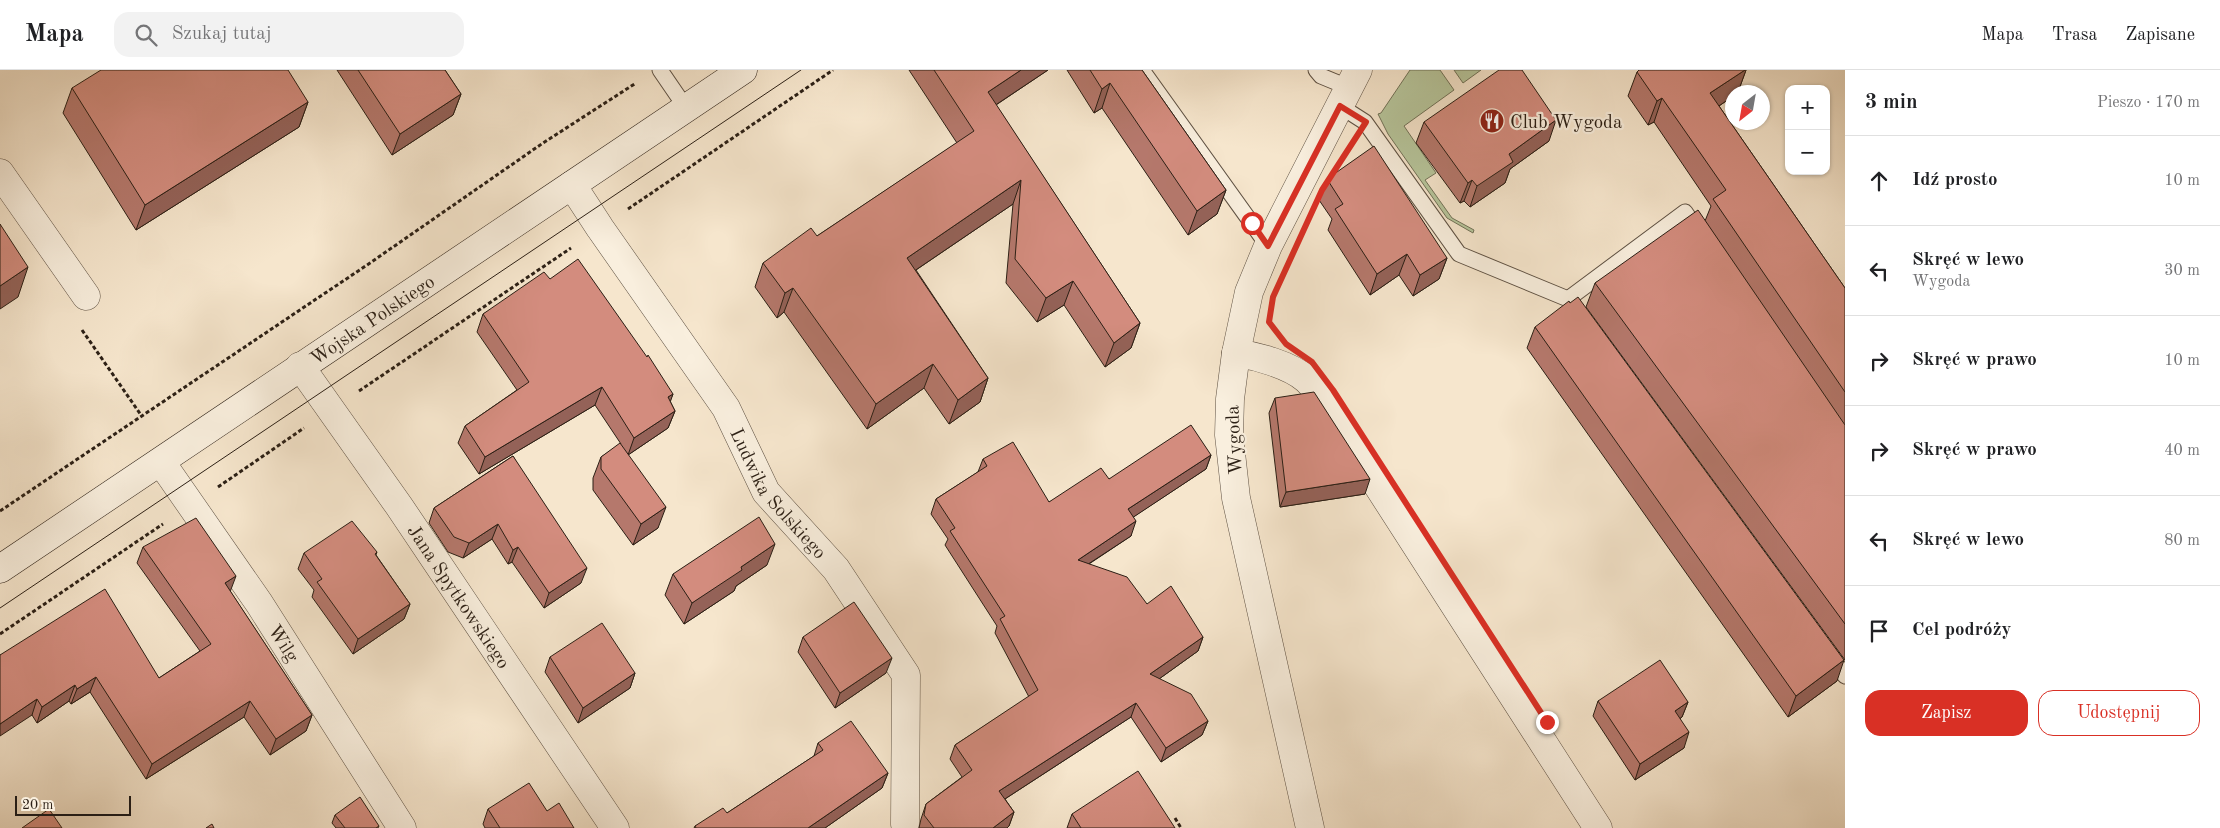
<!DOCTYPE html>
<html lang="pl">
<head>
<meta charset="utf-8">
<style>
	body { margin:0; font-family:"Old Standard TT",serif; background:#f2f2f2; color:#202124 }
	.controls { position:absolute; right:15px; top:15px; display:grid; overflow:hidden; border-radius:10px; box-shadow:0 1px 4px #0004 }
	.controls button { width:45px; height:45px; display:grid; place-items:center; padding:0; border:0; border-bottom:1px solid #e0e0e0; background:#fff; color:#202124; font:25px sans-serif }
	.compass { position:absolute; left:1725px; top:15px; width:45px; height:45px; border-radius:50%; background:#fff; box-shadow:0 1px 4px #0004; rotate:211deg }
	.scale { position:absolute; left:15px; bottom:12px; width:116px; box-sizing:border-box; padding-left:5px; border:2px solid #2b1f15; border-top:0; font-size:14px; line-height:18px; white-space:nowrap; color:#2b1f15; -webkit-text-stroke:4px #f9efde; paint-order:stroke }
	.stop { position:absolute; width:15px; height:15px; margin:-11px; border:4px solid #d93025; border-radius:50%; background:#fff }
	.stop.end { background:#d93025; border-color:#fff; box-shadow:0 1px 5px #0008 }
	.list { margin:0; padding:0; list-style:none }
	h2 { display:flex; justify-content:space-between; align-items:center; height:65px; margin:0; padding:0 20px; font-size:21px }
	h2 small { font-size:16px; font-weight:400; color:#757577 }
	.list li { display:grid; grid-template-columns:32px 1fr auto; gap:15px; align-items:center; box-sizing:border-box; height:90px; padding:0 20px; border-top:1px solid #e0e0e0 }
	.list b { display:block; font-size:19px; white-space:nowrap }
	.list p { margin:0; font-size:16px; white-space:nowrap; color:#757577 }
	.list em { font-size:16px; font-style:normal; color:#757577 }
	.actions { display:flex; gap:10px; padding:15px 20px }
	.actions a { flex:1; padding:11px 0; border:1px solid #d93025; border-radius:15px; text-align:center; font-size:18px; color:#d93025 }
	.actions .main { background:#d93025; color:#fff }
	.icon { flex:none; width:28px; height:28px; fill:none; stroke:currentColor; stroke-width:2; stroke-linecap:round; stroke-linejoin:round }
	.map { position:relative; flex:none; width:1845px; height:758px; overflow:hidden }
	header { display:flex; align-items:center; gap:30px; box-sizing:border-box; height:70px; padding:0 25px; background:#fff; border-bottom:1px solid #e0e0e0 }
	header strong { font-size:24px }
	nav { display:flex; gap:28px; margin-inline-start:auto; font-size:18px }
	.search { width:350px; height:45px; background:#f2f2f2; display:flex; align-items:center; gap:12px; box-sizing:border-box; padding:0 18px; border-radius:15px; color:#757577; font-size:19px }
	main { display:flex }
	aside { flex:1; background:#fff }
	.map>svg:first-child { display:block }
	.green { fill:#b7c69c; stroke:#717258 }
	.lines { fill:none; stroke-linecap:round; stroke-linejoin:round }
	.lane-casing { stroke:#5e5143; stroke-width:17 }
	.street-casing { stroke:#5e5143; stroke-width:29 }
	.secondary-casing { stroke:#2b1f15; stroke-width:29 }
	.path { stroke:#2b1f15; stroke-width:3; stroke-dasharray:4 2.5; stroke-linecap:butt }
	.lane { stroke:#f9efde; stroke-width:15 }
	.street { stroke:#f9efde; stroke-width:28 }
	.secondary { stroke:#f9efde; stroke-width:28 }
	.tram { stroke:#2b1f15; stroke-width:1 }
	.wall { fill:#b5786c; stroke:#2b1f15 }
	.shaded-wall { fill:#946258; stroke:#2b1f15 }
	.building { fill:#d38c7e; stroke:#2b1f15 }
	.route { stroke:#d93025; stroke-width:6 }
	.labels { text-anchor:middle; stroke-width:4.5; stroke-linejoin:round; paint-order:stroke }
	.poi-label { font-size:19px; fill:#2b1f15; stroke:#f9efde; text-anchor:start }
	.street-label { font-size:19px; fill:#2b1f15; stroke:#f9efde }
</style>
</head>
<body>
<header>
<strong>Mapa</strong>
<div class="search"><svg class="icon" aria-label="search" viewBox="0 0 24 24"><circle cx="10" cy="10" r="6"/><path d="M15 15l6 6"/></svg>Szukaj tutaj</div>
<nav><a>Mapa</a><a>Trasa</a><a>Zapisane</a></nav>
</header>
<main>
<div class="map">
<svg width="1845" height="758" viewBox="0 0 1845 758">
	<rect width="100%" height="100%" fill="#f6e6cd"/>
	<filter id="stains"><feTurbulence type="fractalNoise" baseFrequency=".004" numOctaves="4"/><feColorMatrix values="0 0 0 0 .2 0 0 0 0 .09 0 0 0 0 .02 0 0 0 .5 -.17"/></filter>
	<radialGradient id="worn" r=".72"><stop offset=".6" stop-color="#630" stop-opacity="0"/><stop offset="1" stop-color="#630" stop-opacity=".3"/></radialGradient>
	<g class="green">
		<path d="M 1410,0 L 1440,0 L 1454,20 L 1404,56 L 1436,103 L 1425,110 L 1452,148 L 1474,160 L 1473,163 L 1447,148 L 1388,64 L 1378,44 L 1381,43 Z"/>
		<path d="M 1454,0 L 1481,0 L 1463,13 Z"/>
	</g>
	<g class="lines">
		<defs>
			<g id="lane">
				<path d="M 660,0 L 686,38"/>
				<path d="M 1142,0 L 1268,176"/>
				<path d="M 1316,0 L 1321,6 L 1350,18"/>
				<path d="M 1340,36 L 1365,52 L 1459,184 L 1568,229 L 1582,249"/>
				<path d="M 1568,229 L 1685,142 L 1700,164"/>
				<path d="M 1830,585 L 1845,606"/>
			</g>
			<g id="street">
				<path d="M 0,103 L 86,226"/>
				<path id="s1" d="M 572,115 L 600,158 L 726,338 L 766,422 L 836,499 L 906,605 L 905,754"/>
				<path d="M 1236,283 C 1257,286 1290,295 1306,309 C 1317,318 1331,345 1340,357 L 1598,758"/>
				<path id="s2" d="M 300,296 L 399,436 L 615,758"/>
				<path id="s3" d="M 161,392 L 259,533 L 402,758"/>
				<path d="M 1310,758 L 1236,428 L 1229,365 L 1230,329 L 1236,283 L 1249,222 L 1268,176 L 1358,0"/>
			</g>
			<g id="secondary">
				<path id="s4" d="M 0,499 L 743,0"/>
			</g>
		</defs>
		<use href="#lane" class="lane-casing"/>
		<use href="#street" class="street-casing"/>
		<use href="#secondary" class="secondary-casing"/>
		<g class="path">
			<path d="M 628,139 L 833,0"/>
			<path d="M 82,260 L 141,345"/>
			<path d="M 359,321 L 571,178"/>
			<path d="M 218,417 L 304,358"/>
			<path d="M 0,441 L 370,193 L 543,73 L 636,13"/>
			<path d="M 0,564 L 163,454"/>
			<path d="M 1175,748 L 1181,758"/>
		</g>
		<use href="#lane" class="lane"/>
		<use href="#street" class="street"/>
		<use href="#secondary" class="secondary"/>
		<path class="tram" d="M 0,538 L 801,0"/>
	</g>
	<g class="wall">
		<path d="M 337,0 L 445,0 L 461,24 L 453,45 L 392,85 Z"/>
		<path d="M 909,0 L 1048,0 L 996,35 L 1140,253 L 1131,278 L 1105,297 L 1064,235 L 1037,252 L 1006,213 L 1013,134 L 916,200 L 988,308 L 980,332 L 949,354 L 924,318 L 867,359 L 784,242 L 777,248 L 755,217 L 763,193 L 817,166 L 957,73 Z"/>
		<path d="M 1067,0 L 1142,0 L 1226,120 L 1217,144 L 1188,165 L 1102,38 L 1094,43 Z"/>
		<path d="M 1639,0 L 1746,0 L 1738,22 L 1732,22 L 1732,27 L 1719,36 L 1845,218 L 1845,590 L 1586,237 L 1595,213 L 1705,151 L 1711,136 L 1654,52 L 1648,55 L 1628,26 L 1637,2 Z"/>
		<path d="M 72,18 L 308,32 L 299,57 L 136,160 L 63,43 Z"/>
		<path d="M 1424,52 L 1549,71 L 1510,99 L 1505,113 L 1470,137 L 1464,131 L 1460,133 L 1416,73 Z"/>
		<path d="M 1327,109 L 1447,188 L 1439,209 L 1413,226 L 1399,205 L 1370,225 L 1328,160 L 1332,149 L 1319,130 Z"/>
		<path d="M 550,209 L 673,324 L 670,331 L 675,341 L 668,358 L 628,385 L 658,458 L 633,475 L 593,420 L 593,408 L 601,387 L 621,374 L 595,335 L 479,404 L 458,373 L 465,356 L 517,320 L 477,262 L 483,244 Z"/>
		<path d="M 1535,257 L 1837,611 L 1788,647 L 1527,278 Z"/>
		<path d="M 1275,328 L 1365,424 L 1280,437 L 1269,343 Z"/>
		<path d="M 1211,385 L 1206,399 L 1133,447 L 1131,466 L 1089,494 L 1147,534 L 1203,567 L 1198,581 L 1159,609 L 1208,651 L 1202,665 L 1161,692 L 1131,647 L 1005,729 L 1014,742 L 1009,756 L 1007,758 L 919,758 L 921,749 L 926,734 L 962,707 L 950,689 L 955,675 L 1029,627 L 995,563 L 997,556 L 945,475 L 948,469 L 931,444 L 936,429 L 978,402 L 983,389 L 1049,432 L 1109,409 Z"/>
		<path d="M 513,386 L 581,513 L 544,538 L 512,492 L 508,494 L 492,469 L 463,488 L 448,482 L 429,453 L 434,438 Z"/>
		<path d="M 143,477 L 230,521 L 312,645 L 306,661 L 270,685 L 244,647 L 146,709 L 90,622 L 71,634 L 69,631 L 37,653 L 32,645 L 0,585 L 159,608 L 200,581 L 137,493 Z"/>
		<path d="M 377,482 L 376,485 L 410,534 L 404,549 L 353,584 L 312,527 L 314,520 L 298,499 L 304,483 Z"/>
		<path d="M 767,495 L 736,516 L 734,521 L 684,554 L 665,525 L 673,504 Z"/>
		<path d="M 803,567 L 886,603 L 835,638 L 798,582 Z"/>
		<path d="M 550,587 L 635,603 L 630,618 L 578,653 L 545,602 Z"/>
		<path d="M 1598,631 L 1688,632 L 1682,647 L 1680,649 L 1684,678 L 1635,710 L 1593,646 Z"/>
		<path d="M 818,673 L 888,703 L 882,718 L 825,758 L 694,758 L 695,756 L 727,743 L 814,686 Z"/>
		<path d="M 488,739 L 547,741 L 574,758 L 485,758 L 483,754 Z"/>
		<path d="M 1072,744 L 1175,758 L 1067,758 Z"/>
		<path d="M 335,745 L 379,756 L 378,758 L 336,758 L 332,753 Z"/>
	</g>
	<g class="shaded-wall">
		<path d="M 1021,0 L 1048,0 L 979,46 L 988,22 Z"/>
		<path d="M 1745,0 L 1746,0 L 1738,22 L 1732,22 L 1732,27 L 1701,48 L 1710,23 Z"/>
		<path d="M 1110,13 L 1102,38 L 1094,43 L 1102,19 Z"/>
		<path d="M 461,24 L 453,45 L 392,85 L 400,64 Z"/>
		<path d="M 1662,28 L 1654,52 L 1648,55 L 1657,31 Z"/>
		<path d="M 308,32 L 299,57 L 136,160 L 145,135 Z"/>
		<path d="M 1556,50 L 1549,71 L 1510,99 L 1505,113 L 1470,137 L 1477,116 L 1509,84 Z"/>
		<path d="M 1021,110 L 1013,134 L 898,212 L 907,188 Z"/>
		<path d="M 1472,110 L 1464,131 L 1460,133 L 1468,113 Z"/>
		<path d="M 1226,120 L 1217,144 L 1188,165 L 1197,141 Z"/>
		<path d="M 1407,184 L 1399,205 L 1370,225 L 1377,204 Z"/>
		<path d="M 1447,188 L 1439,209 L 1413,226 L 1420,205 Z"/>
		<path d="M 28,197 L 18,227 L 0,239 L 0,216 Z"/>
		<path d="M 1073,211 L 1064,235 L 1037,252 L 1046,228 Z"/>
		<path d="M 793,218 L 784,242 L 777,248 L 785,223 Z"/>
		<path d="M 1140,253 L 1131,278 L 1105,297 L 1114,273 Z"/>
		<path d="M 933,294 L 924,318 L 867,359 L 876,334 Z"/>
		<path d="M 988,308 L 980,332 L 949,354 L 958,330 Z"/>
		<path d="M 602,317 L 595,335 L 479,404 L 485,387 Z"/>
		<path d="M 673,324 L 667,341 L 668,327 Z"/>
		<path d="M 675,341 L 668,358 L 628,385 L 634,368 Z"/>
		<path d="M 1211,385 L 1206,399 L 1123,454 L 1128,439 Z"/>
		<path d="M 1370,409 L 1365,424 L 1280,437 L 1286,422 Z"/>
		<path d="M 666,437 L 658,458 L 633,475 L 641,454 Z"/>
		<path d="M 1136,451 L 1131,466 L 1073,504 L 1078,490 Z"/>
		<path d="M 498,454 L 492,469 L 463,488 L 469,473 Z"/>
		<path d="M 775,474 L 767,495 L 736,516 L 734,521 L 684,554 L 692,533 L 741,497 Z"/>
		<path d="M 518,477 L 512,492 L 508,494 L 513,480 Z"/>
		<path d="M 587,498 L 581,513 L 544,538 L 549,523 Z"/>
		<path d="M 236,506 L 230,522 L 225,513 Z"/>
		<path d="M 410,534 L 404,549 L 353,584 L 358,569 Z"/>
		<path d="M 1203,567 L 1198,581 L 1145,619 L 1150,604 Z"/>
		<path d="M 892,588 L 886,603 L 835,638 L 840,623 Z"/>
		<path d="M 1844,590 L 1837,611 L 1788,647 L 1796,626 Z"/>
		<path d="M 635,603 L 630,618 L 578,653 L 583,638 Z"/>
		<path d="M 96,607 L 90,622 L 71,634 L 77,619 Z"/>
		<path d="M 75,615 L 69,631 L 37,653 L 42,637 Z"/>
		<path d="M 37,629 L 32,645 L 0,666 L 0,654 Z"/>
		<path d="M 250,631 L 244,647 L 146,709 L 152,694 Z"/>
		<path d="M 1688,632 L 1682,647 L 1669,656 L 1675,641 Z"/>
		<path d="M 1136,633 L 1131,647 L 994,736 L 999,721 Z"/>
		<path d="M 312,645 L 306,661 L 270,685 L 276,669 Z"/>
		<path d="M 1208,651 L 1202,665 L 1161,692 L 1166,678 Z"/>
		<path d="M 1689,662 L 1684,678 L 1635,710 L 1640,694 Z"/>
		<path d="M 888,703 L 882,718 L 825,758 L 808,758 Z"/>
		<path d="M 1014,742 L 1009,756 L 1007,758 L 993,758 Z"/>
	</g>
	<g class="building">
		<path d="M 101,0 L 288,0 L 308,32 L 145,135 L 72,18 Z"/>
		<path d="M 358,0 L 445,0 L 461,24 L 400,64 Z"/>
		<path d="M 934,0 L 1021,0 L 988,22 L 1140,253 L 1114,273 L 1073,211 L 1046,228 L 1015,189 L 1021,110 L 907,188 L 988,308 L 958,330 L 933,294 L 876,334 L 793,218 L 785,223 L 763,193 L 811,158 L 817,166 L 974,61 Z"/>
		<path d="M 1090,0 L 1142,0 L 1226,120 L 1197,141 L 1110,13 L 1102,19 Z"/>
		<path d="M 1499,0 L 1522,0 L 1556,50 L 1509,84 L 1513,92 L 1477,116 L 1472,110 L 1468,113 L 1424,52 Z"/>
		<path d="M 1639,0 L 1745,0 L 1710,23 L 1845,218 L 1845,322 L 1713,129 L 1726,120 L 1662,28 L 1657,31 L 1637,2 Z"/>
		<path d="M 1374,76 L 1447,188 L 1420,205 L 1407,184 L 1377,204 L 1335,139 L 1343,134 L 1327,109 Z"/>
		<path d="M 1698,140 L 1845,355 L 1845,554 L 1595,213 Z"/>
		<path d="M 0,154 L 28,197 L 0,216 Z"/>
		<path d="M 578,189 L 647,287 L 648,285 L 673,324 L 668,327 L 675,341 L 634,368 L 602,317 L 485,387 L 465,356 L 529,312 L 483,244 L 544,202 L 550,209 Z"/>
		<path d="M 1578,227 L 1844,590 L 1796,626 L 1535,257 L 1569,231 L 1570,233 Z"/>
		<path d="M 1314,322 L 1370,409 L 1286,422 L 1275,328 Z"/>
		<path d="M 1191,355 L 1211,385 L 1128,439 L 1136,451 L 1078,490 L 1127,507 L 1147,534 L 1171,516 L 1203,567 L 1150,604 L 1191,624 L 1208,651 L 1166,678 L 1136,633 L 999,721 L 1014,742 L 993,758 L 934,758 L 924,745 L 926,734 L 972,700 L 955,675 L 1038,620 L 1000,549 L 1005,546 L 950,461 L 955,458 L 936,429 L 987,396 L 983,389 L 1013,372 L 1049,432 L 1101,398 L 1109,409 Z"/>
		<path d="M 620,373 L 666,437 L 641,454 L 601,399 L 601,387 Z"/>
		<path d="M 513,386 L 587,498 L 549,523 L 518,477 L 513,480 L 498,454 L 469,473 L 454,467 L 434,438 Z"/>
		<path d="M 759,447 L 775,474 L 741,497 L 742,500 L 692,533 L 673,504 Z"/>
		<path d="M 196,448 L 236,506 L 225,513 L 312,645 L 276,669 L 250,631 L 152,694 L 96,607 L 77,619 L 75,615 L 42,637 L 37,629 L 0,654 L 0,585 L 105,519 L 159,608 L 211,574 L 143,477 Z"/>
		<path d="M 352,451 L 377,482 L 375,484 L 410,534 L 358,569 L 317,512 L 322,509 L 304,483 Z"/>
		<path d="M 854,532 L 892,588 L 840,623 L 803,567 Z"/>
		<path d="M 602,553 L 635,603 L 583,638 L 550,587 Z"/>
		<path d="M 1660,590 L 1688,632 L 1675,641 L 1689,662 L 1640,694 L 1598,631 Z"/>
		<path d="M 851,651 L 888,703 L 808,758 L 696,758 L 695,756 L 723,738 L 727,743 L 823,680 L 818,673 Z"/>
		<path d="M 1138,701 L 1175,758 L 1081,758 L 1072,744 Z"/>
		<path d="M 529,713 L 547,741 L 559,733 L 574,758 L 500,758 L 488,739 Z"/>
		<path d="M 360,727 L 379,756 L 376,758 L 345,758 L 335,745 Z"/>
		<path d="M 49,739 L 62,758 L 22,758 Z"/>
		<path d="M 212,754 L 214,758 L 206,758 Z"/>
	</g>
	<g class="lines">
		<path class="route" d="M 1252,153 L 1268,176 L 1340,36 L 1366,52 L 1322,120 L 1273,227 L 1269,252 L 1286,274 L 1312,292 L 1333,320 L 1547,652"/>
	</g>
	<defs>
		<symbol id="restaurant-disc" viewBox="-11 -11 22 22"><circle r="9.5" fill="#8f2418" stroke="#f9efde"/><path d="M-5-6h1v4h1v-4h1v4h1v-4h1v5L-1.5 .5V6h-2V.5L-5-1ZM5-6V6H3V1.5H1.5Q1.5-4 5-6Z" fill="#fff"/></symbol>
	</defs>
	<g fill-rule="evenodd">
		<use href="#restaurant-disc" x="1478" y="37" width="28" height="28"/>
	</g>
	<g class="labels">
		<g class="poi-label">
			<text x="1510" y="58">Club Wygoda</text>
		</g>
		<g class="street-label">
			<text dy="7" stroke="none"><textPath href="#s4" startOffset="448">Wojska Polskiego</textPath></text>
			<text transform="translate(1233 370) rotate(-93)" y="7">Wygoda</text>
			<text dy="7" stroke="none"><textPath href="#s1" startOffset="372">Ludwika Solskiego</textPath></text>
			<text dy="7" stroke="none"><textPath href="#s2" startOffset="280">Jana Spytkowskiego</textPath></text>
			<text dy="7" stroke="none"><textPath href="#s3" startOffset="219">Wilg</textPath></text>
		</g>
	</g>
	<rect width="100%" height="100%" filter="url(#stains)"/>
	<rect width="100%" height="100%" fill="url(#worn)"/>
</svg>
<div class="controls">
<button>+</button>
<button>−</button>
</div>
<svg class="compass" viewBox="-18 -18 36 36"><path d="M0-13l5 13h-10z" fill="#e53935"/><path d="M0 13l5-13h-10z" fill="#757577"/></svg>
<div class="scale">20 m</div>
<div class="stop" style="left:1252px;top:153px"></div>
<div class="stop end" style="left:1547px;top:652px"></div>
</div>
<aside>
<h2>3 min<small>Pieszo · 170 m</small></h2>
<ul class="list">
<li><svg class="icon" aria-label="ahead" viewBox="0 0 24 24"><path d="M12 20V5M6 11l6-6 6 6"/></svg><div><b>Idź prosto</b></div><em>10 m</em></li>
<li><svg class="icon" aria-label="left" viewBox="0 0 24 24"><path d="M17 20v-9H6M10 6l-5 5 5 5"/></svg><div><b>Skręć w lewo</b><p>Wygoda</p></div><em>30 m</em></li>
<li><svg class="icon" aria-label="right" viewBox="0 0 24 24"><path d="M7 20v-9h11M14 6l5 5-5 5"/></svg><div><b>Skręć w prawo</b></div><em>10 m</em></li>
<li><svg class="icon" aria-label="right" viewBox="0 0 24 24"><path d="M7 20v-9h11M14 6l5 5-5 5"/></svg><div><b>Skręć w prawo</b></div><em>40 m</em></li>
<li><svg class="icon" aria-label="left" viewBox="0 0 24 24"><path d="M17 20v-9H6M10 6l-5 5 5 5"/></svg><div><b>Skręć w lewo</b></div><em>80 m</em></li>
<li><svg class="icon" aria-label="arrive" viewBox="0 0 24 24"><path d="M6 21V4h12l-3 4 3 4H6"/></svg><div><b>Cel podróży</b></div></li>
</ul>
<div class="actions"><a class="main">Zapisz</a><a>Udostępnij</a></div>
</aside>
</main>
</body>
</html>
